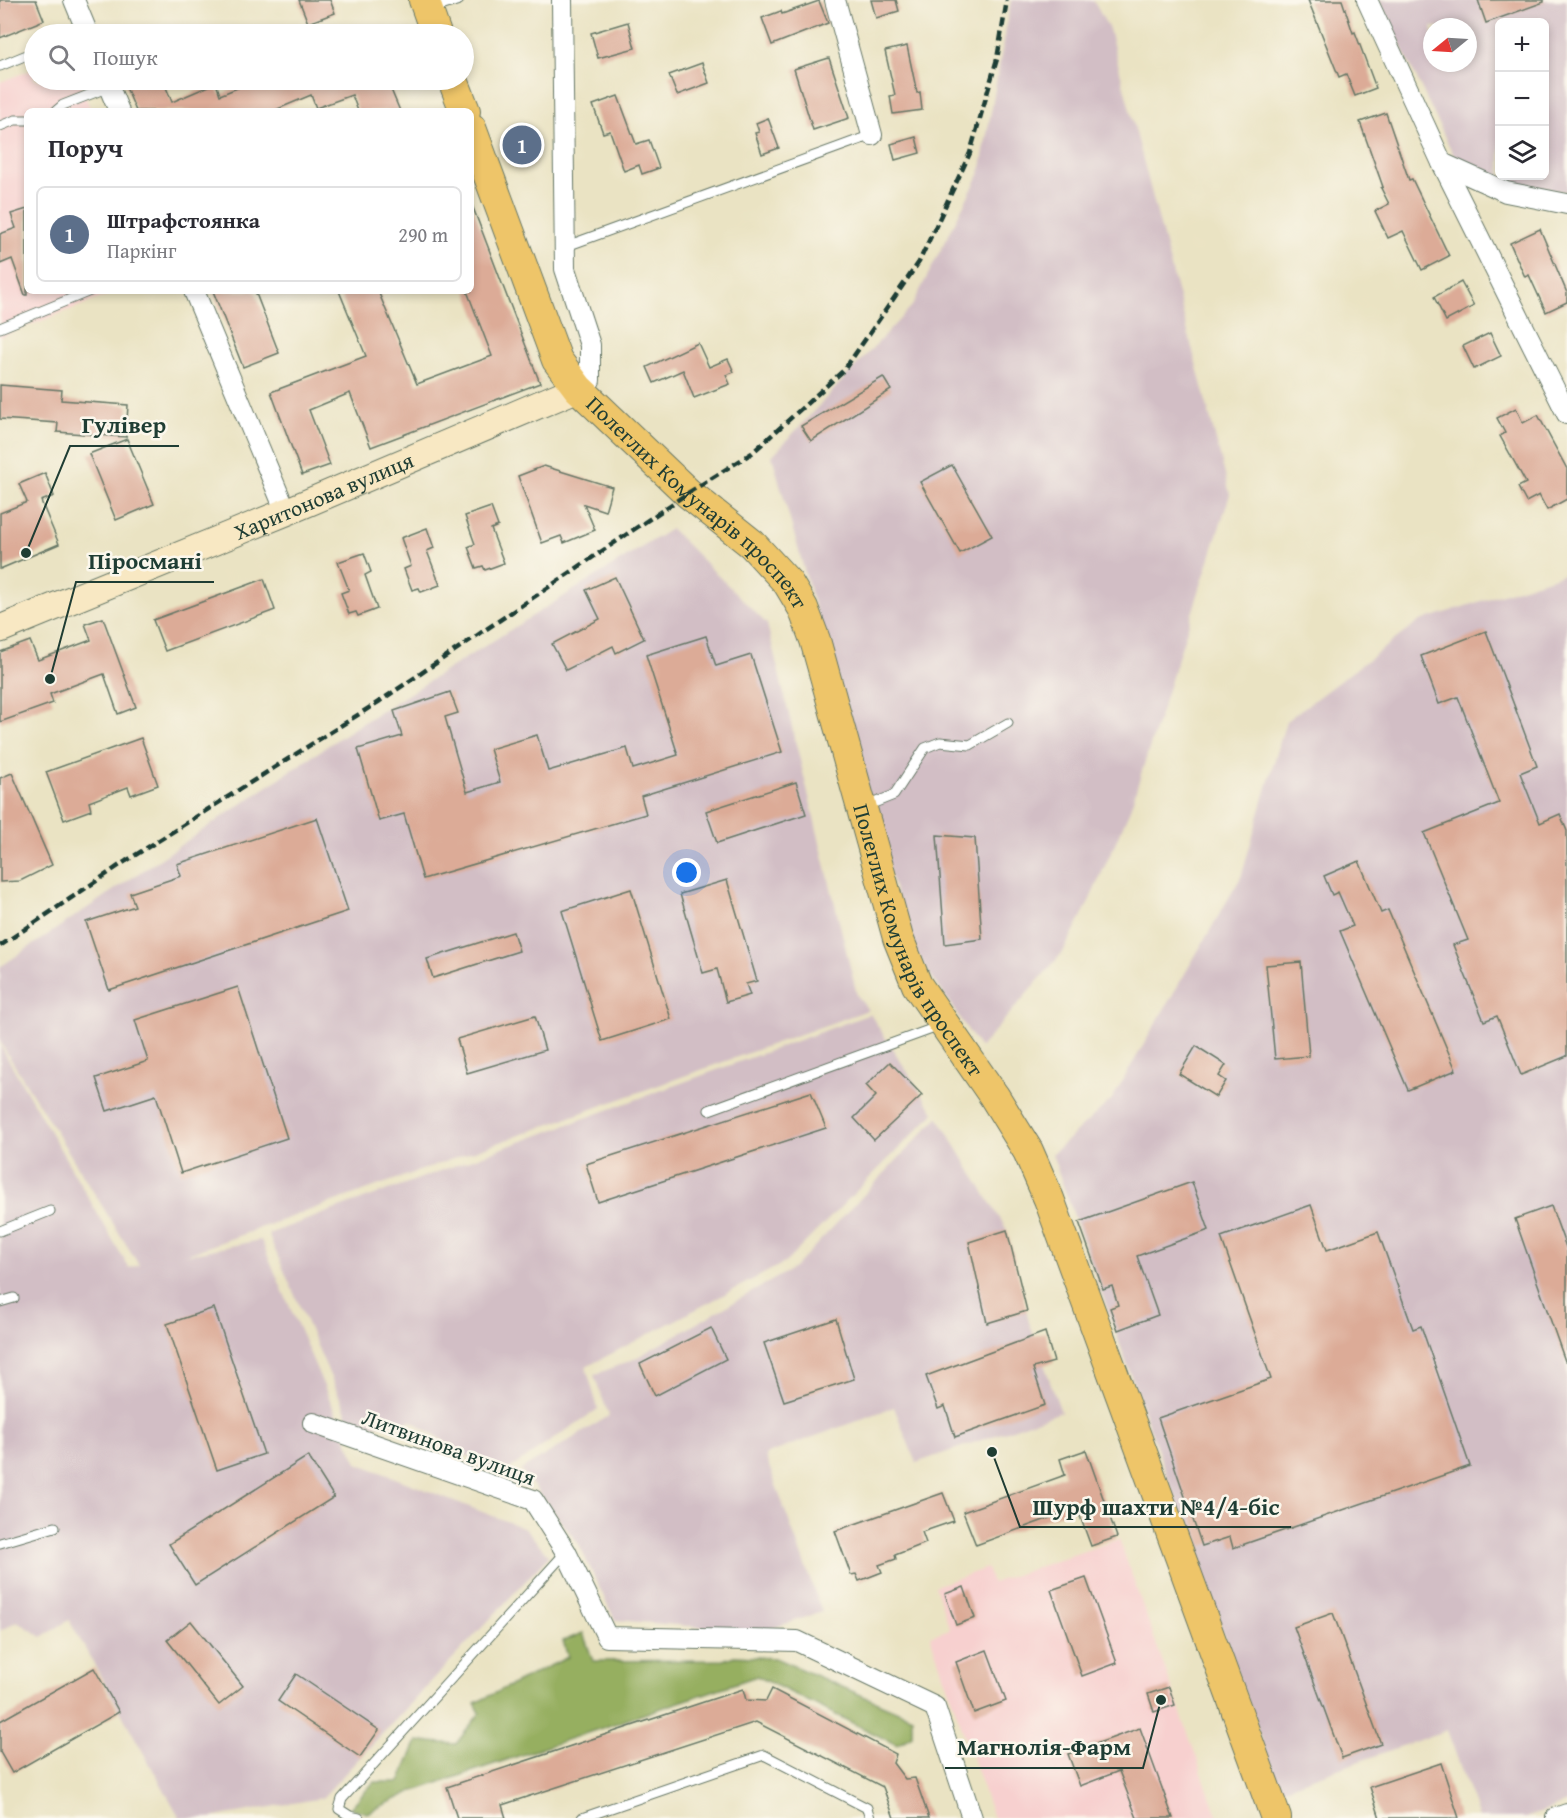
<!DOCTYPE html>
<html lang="uk">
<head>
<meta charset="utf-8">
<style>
	body { margin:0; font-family:"Gentium Book Plus",serif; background:#f7f7f7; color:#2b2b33 }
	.controls { position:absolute; right:18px; top:18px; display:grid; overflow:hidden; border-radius:9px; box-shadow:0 3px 9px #0003 }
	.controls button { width:54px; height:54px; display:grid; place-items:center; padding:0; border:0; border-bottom:2px solid #e1e1e2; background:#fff; color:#2b2b33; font:30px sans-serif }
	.compass { position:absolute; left:1423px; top:18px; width:54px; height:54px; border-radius:50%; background:#fff; box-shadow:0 3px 9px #0003; rotate:252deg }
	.you { position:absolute; left:687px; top:873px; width:21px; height:21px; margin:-15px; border:4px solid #fff; border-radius:50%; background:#1a73e8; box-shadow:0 0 0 9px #1a73e833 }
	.badge { display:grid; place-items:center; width:39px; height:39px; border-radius:50%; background:#0b8043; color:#fff; font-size:20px; font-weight:700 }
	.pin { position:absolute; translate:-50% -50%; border:3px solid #fff; box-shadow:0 2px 6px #0006 }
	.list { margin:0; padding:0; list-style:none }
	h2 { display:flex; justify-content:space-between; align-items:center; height:78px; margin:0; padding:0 24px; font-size:26px }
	h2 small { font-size:20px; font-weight:400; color:#7c7c81 }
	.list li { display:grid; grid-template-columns:39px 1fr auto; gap:18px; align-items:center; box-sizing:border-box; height:96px; margin:0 12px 12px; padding:0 12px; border:2px solid #e1e1e2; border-radius:9px }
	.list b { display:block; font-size:22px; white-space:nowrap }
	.list p { margin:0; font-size:20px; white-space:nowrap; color:#7c7c81 }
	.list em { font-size:20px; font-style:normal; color:#7c7c81 }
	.icon { flex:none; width:33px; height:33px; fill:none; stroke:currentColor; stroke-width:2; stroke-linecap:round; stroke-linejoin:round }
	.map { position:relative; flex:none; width:1567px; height:1818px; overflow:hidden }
	.search { position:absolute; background:#fff; box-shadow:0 3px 9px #0003; left:24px; top:24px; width:450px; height:66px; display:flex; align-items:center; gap:15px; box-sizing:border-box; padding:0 21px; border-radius:33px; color:#7c7c81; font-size:22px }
	.panel { position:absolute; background:#fff; box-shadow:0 3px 9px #0003; left:24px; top:108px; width:450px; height:186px; border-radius:9px }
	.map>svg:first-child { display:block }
	.built { fill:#f7d0cf }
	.industrial { fill:#d2bec5; fill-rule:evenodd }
	.forest { fill:#96af60; stroke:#5a764a; stroke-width:1.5 }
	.building { fill:#dcab97 }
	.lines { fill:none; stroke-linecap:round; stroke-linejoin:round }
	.lane-casing { stroke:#676; stroke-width:11 }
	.street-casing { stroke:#676; stroke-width:22 }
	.secondary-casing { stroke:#676; stroke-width:29 }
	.primary-casing { stroke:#676; stroke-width:32 }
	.lane { stroke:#fff; stroke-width:9 }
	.street { stroke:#fff; stroke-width:20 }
	.secondary { stroke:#f8e8c3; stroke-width:27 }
	.primary { stroke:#eec569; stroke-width:30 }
	.rail { stroke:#1f3d34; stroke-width:4.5; stroke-dasharray:9 4.5; stroke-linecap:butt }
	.labels { text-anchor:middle; stroke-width:5; stroke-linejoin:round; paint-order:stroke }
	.street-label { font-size:22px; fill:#1f3d34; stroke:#fbf7ec }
	.leader { fill:none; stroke:#1f3d34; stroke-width:2 }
	.callout-dot { fill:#1f3d34; stroke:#fbf7ec; stroke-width:2 }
	.callout-label { font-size:24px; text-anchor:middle; font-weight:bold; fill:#1f3d34; stroke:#fbf7ec; stroke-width:5; stroke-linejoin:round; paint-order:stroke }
</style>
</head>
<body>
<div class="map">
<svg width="1567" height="1818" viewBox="0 0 1567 1818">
	<rect width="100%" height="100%" fill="#fbf7ec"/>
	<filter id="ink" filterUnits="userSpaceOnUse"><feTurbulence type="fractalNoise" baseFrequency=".0167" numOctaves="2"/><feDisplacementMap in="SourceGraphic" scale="12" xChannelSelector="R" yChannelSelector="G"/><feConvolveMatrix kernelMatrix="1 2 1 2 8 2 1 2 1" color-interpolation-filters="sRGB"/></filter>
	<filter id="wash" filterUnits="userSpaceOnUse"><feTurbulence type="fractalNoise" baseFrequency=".008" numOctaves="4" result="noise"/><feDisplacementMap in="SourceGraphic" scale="24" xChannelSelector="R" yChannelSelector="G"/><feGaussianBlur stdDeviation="1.35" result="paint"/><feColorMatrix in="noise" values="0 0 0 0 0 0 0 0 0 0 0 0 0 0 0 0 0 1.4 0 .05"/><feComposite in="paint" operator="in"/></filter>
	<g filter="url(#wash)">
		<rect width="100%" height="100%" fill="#eae3c3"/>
		<g class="built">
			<path d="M 34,69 L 34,80 L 79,80 L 91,111 L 27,111 L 27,291 L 118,291 L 0,337 L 0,82 Z"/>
			<path d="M 1119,1539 L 1218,1818 L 993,1818 L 930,1636 L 950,1629 L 935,1586 L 987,1568 L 992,1583 Z"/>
		</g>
		<g class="industrial">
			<path d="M 1011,0 L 1093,0 L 1109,29 L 1230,494 L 1129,812 L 1087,906 L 1063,952 L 980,1048 L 910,944 L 772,456 L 912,306 L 980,173 Z"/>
			<path d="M 1379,0 L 1567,0 L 1567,192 L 1510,184 L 1455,158 ZM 1500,22 L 1544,22 L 1544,176 L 1500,176 ZM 1432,27 L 1468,27 L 1468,63 L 1432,63 Z"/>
			<path d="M 671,529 L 767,624 L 857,995 L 868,1010 L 185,1255 L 261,1240 L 357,1463 L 526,1529 L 549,1556 L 322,1798 L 209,1818 L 180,1818 L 69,1620 L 42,1637 L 17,1621 L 0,1631 L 0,1045 L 129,1268 L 139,1265 L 0,1042 L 0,967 L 351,730 Z"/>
			<path d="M 1567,573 L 1567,1803 L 1526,1818 L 1479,1818 L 1447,1730 L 1279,1790 L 1052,1154 L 1112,1099 L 1241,877 L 1286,721 L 1420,621 Z"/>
			<path d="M 870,1014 L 934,1113 L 786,1262 L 586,1367 L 598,1409 L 499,1476 L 412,1421 L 353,1428 L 268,1234 Z"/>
			<path d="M 938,1117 L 1007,1230 L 1029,1322 L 1061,1412 L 916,1463 L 894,1407 L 765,1455 L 822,1612 L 760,1632 L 615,1620 L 578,1543 L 521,1470 L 609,1416 L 594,1375 L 634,1359 L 794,1268 Z"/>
		</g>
		<path class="forest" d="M 583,1633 L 593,1661 L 723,1660 L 734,1656 L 775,1658 L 912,1717 L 912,1736 L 897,1745 L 757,1676 L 411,1792 L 367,1813 L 350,1808 L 374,1782 L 400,1782 L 417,1741 L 456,1744 L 480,1713 L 475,1703 L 568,1657 L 563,1641 Z"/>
		<g id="blocks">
			<g class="building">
				<path d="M 0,0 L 36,0 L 44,20 L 0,38 Z"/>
				<path d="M 299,0 L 330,0 L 335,13 L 308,23 Z"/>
				<path d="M 871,0 L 896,0 L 899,11 L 876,18 Z"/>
				<path d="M 1308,0 L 1342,0 L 1353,33 L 1355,32 L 1376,88 L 1355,96 L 1346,74 L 1339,77 Z"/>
				<path d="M 1478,0 L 1544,0 L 1544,2 L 1486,23 Z"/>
				<path d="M 819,1 L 828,23 L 772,45 L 762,18 L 781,11 L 782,14 Z"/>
				<path d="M 628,22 L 635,48 L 598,58 L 591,33 Z"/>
				<path d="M 907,46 L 917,93 L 920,92 L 922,110 L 893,114 L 890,96 L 895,95 L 885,51 Z"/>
				<path d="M 829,58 L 849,118 L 813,130 L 794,69 Z"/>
				<path d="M 702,63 L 709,83 L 677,95 L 669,75 Z"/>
				<path d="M 123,80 L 163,80 L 172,102 L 216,83 L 220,95 L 257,80 L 387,80 L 400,111 L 358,111 L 352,95 L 316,108 L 311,95 L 273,111 L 136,111 Z"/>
				<path d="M 618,96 L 636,144 L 649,140 L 659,168 L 642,174 L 639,165 L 624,171 L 610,131 L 603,133 L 593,105 Z"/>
				<path d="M 1386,113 L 1409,180 L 1412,179 L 1449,256 L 1422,270 L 1403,231 L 1388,238 L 1375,211 L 1389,204 L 1381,188 L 1383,187 L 1360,122 Z"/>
				<path d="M 768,118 L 779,148 L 762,154 L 755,133 L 759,132 L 756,123 Z"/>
				<path d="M 916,137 L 920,153 L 895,160 L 891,144 Z"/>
				<path d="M 471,205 L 472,205 L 540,383 L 371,447 L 350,393 L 309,410 L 330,465 L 302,475 L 271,392 L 366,356 L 339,291 L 378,291 L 417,384 L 492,356 L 467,291 L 471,291 Z"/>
				<path d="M 27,209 L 27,295 L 25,295 L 12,259 L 0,264 L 0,234 L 16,228 L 11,214 Z"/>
				<path d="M 1540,229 L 1567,293 L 1567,302 L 1546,312 L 1529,275 L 1525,277 L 1510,243 Z"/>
				<path d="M 1461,282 L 1474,306 L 1446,321 L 1434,297 Z"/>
				<path d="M 213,291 L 255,291 L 279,353 L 243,367 Z"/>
				<path d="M 1490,333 L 1501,356 L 1474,369 L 1463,346 Z"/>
				<path d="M 698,343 L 709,367 L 728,359 L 734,372 L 726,375 L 730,384 L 694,398 L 683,370 L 654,383 L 647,367 Z"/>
				<path d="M 883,377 L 891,390 L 811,441 L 801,426 Z"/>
				<path d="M 0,385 L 62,390 L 61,400 L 128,405 L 126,437 L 57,432 L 58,423 L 0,419 Z"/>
				<path d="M 1516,408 L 1523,423 L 1538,415 L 1567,469 L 1567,499 L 1547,510 L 1539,495 L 1526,502 L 1518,487 L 1526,483 L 1500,436 L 1505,433 L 1497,418 Z"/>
				<path d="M 127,439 L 154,504 L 116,520 L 89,454 Z"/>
				<path d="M 952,465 L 992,536 L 960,553 L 920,482 Z"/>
				<path d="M 544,466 L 612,487 L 605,511 L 584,504 L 595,530 L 564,543 L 561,536 L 542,543 L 518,476 Z"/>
				<path d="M 45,473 L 54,496 L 41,501 L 59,544 L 0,569 L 0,513 L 27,502 L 19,484 Z"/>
				<path d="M 491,507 L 498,526 L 491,529 L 504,563 L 485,570 L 483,566 L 476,568 L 468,547 L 475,544 L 465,516 Z"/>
				<path d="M 427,528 L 434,548 L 427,551 L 440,585 L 421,592 L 419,588 L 412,590 L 404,569 L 411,566 L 401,538 Z"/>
				<path d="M 364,553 L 371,572 L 365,575 L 377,609 L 358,616 L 356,612 L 349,614 L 341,593 L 349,590 L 338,562 Z"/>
				<path d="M 615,577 L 644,639 L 616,653 L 613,646 L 566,670 L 552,644 L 600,619 L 586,590 Z"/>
				<path d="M 264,579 L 275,610 L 165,651 L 153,620 Z"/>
				<path d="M 103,618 L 136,707 L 118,714 L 104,674 L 50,694 L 53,703 L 0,722 L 0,652 L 30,641 L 38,660 L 91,640 L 85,624 Z"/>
				<path d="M 1486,631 L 1537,766 L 1520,773 L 1540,823 L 1560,814 L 1567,831 L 1567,1056 L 1521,1075 L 1497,1016 L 1484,1021 L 1453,945 L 1468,940 L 1424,833 L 1499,803 L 1458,697 L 1439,704 L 1421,656 Z"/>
				<path d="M 706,636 L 716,666 L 751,655 L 782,752 L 641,796 L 646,814 L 423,879 L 404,814 L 379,821 L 358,749 L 402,736 L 394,711 L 450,692 L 458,713 L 445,717 L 467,792 L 500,782 L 490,749 L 537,735 L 548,771 L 627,748 L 633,769 L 678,755 L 646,655 Z"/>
				<path d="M 141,738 L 158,785 L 131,795 L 128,787 L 89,802 L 91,810 L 64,820 L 46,772 Z"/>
				<path d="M 12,773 L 52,865 L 20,881 L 0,882 L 0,778 Z"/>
				<path d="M 796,782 L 806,814 L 717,843 L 706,811 Z"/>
				<path d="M 317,818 L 348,911 L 109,990 L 86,922 L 135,906 L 130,893 L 181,876 L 177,864 Z"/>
				<path d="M 937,835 L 975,838 L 982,939 L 945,944 Z"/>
				<path d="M 1359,861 L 1381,913 L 1388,910 L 1456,1070 L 1408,1090 L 1340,931 L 1353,926 L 1338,892 L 1332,895 L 1324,876 Z"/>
				<path d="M 727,880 L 757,981 L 746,984 L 750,995 L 726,1002 L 717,969 L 703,973 L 680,894 Z"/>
				<path d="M 631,889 L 671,1019 L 602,1041 L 562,911 Z"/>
				<path d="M 513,932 L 519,951 L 433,978 L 427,959 Z"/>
				<path d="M 1301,962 L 1309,1056 L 1275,1059 L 1266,965 Z"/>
				<path d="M 238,987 L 287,1138 L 181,1173 L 156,1095 L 107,1111 L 96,1078 L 148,1061 L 135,1020 Z"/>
				<path d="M 535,1016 L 545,1050 L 467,1073 L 457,1039 Z"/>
				<path d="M 1196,1046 L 1226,1065 L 1219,1076 L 1226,1081 L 1216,1097 L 1179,1074 Z"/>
				<path d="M 890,1062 L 922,1095 L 874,1140 L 854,1118 L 876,1096 L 866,1085 Z"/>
				<path d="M 811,1092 L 826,1128 L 598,1202 L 586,1164 Z"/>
				<path d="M 1192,1182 L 1209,1230 L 1137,1256 L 1158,1315 L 1118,1330 L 1110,1308 L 1118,1305 L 1112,1286 L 1103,1289 L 1079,1222 Z"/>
				<path d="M 1311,1205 L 1327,1250 L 1378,1232 L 1413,1329 L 1421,1326 L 1470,1466 L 1233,1548 L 1230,1537 L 1202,1546 L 1158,1418 L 1271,1379 L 1221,1237 Z"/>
				<path d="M 1551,1206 L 1567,1250 L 1567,1361 L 1565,1361 L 1515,1219 Z"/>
				<path d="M 1007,1230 L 1027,1311 L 987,1323 L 969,1242 Z"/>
				<path d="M 214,1308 L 264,1454 L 217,1470 L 167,1324 Z"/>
				<path d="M 836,1319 L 854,1379 L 784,1401 L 764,1343 Z"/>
				<path d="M 711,1328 L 726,1359 L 655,1396 L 640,1364 Z"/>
				<path d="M 1045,1332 L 1054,1362 L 1033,1368 L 1045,1405 L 955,1437 L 945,1406 L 938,1409 L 926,1376 Z"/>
				<path d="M 1086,1450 L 1117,1537 L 1091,1546 L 1077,1508 L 976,1545 L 963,1512 L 1065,1475 L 1060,1459 Z"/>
				<path d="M 308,1456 L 334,1497 L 195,1585 L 169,1544 Z"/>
				<path d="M 943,1493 L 954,1521 L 922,1532 L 926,1543 L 895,1555 L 896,1559 L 879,1565 L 882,1572 L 859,1581 L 856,1574 L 851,1575 L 835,1531 Z"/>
				<path d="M 1086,1578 L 1117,1663 L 1082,1676 L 1051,1590 Z"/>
				<path d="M 964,1587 L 975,1618 L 956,1625 L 945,1594 Z"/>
				<path d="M 1333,1613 L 1381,1744 L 1342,1758 L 1294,1627 Z"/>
				<path d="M 191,1621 L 243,1686 L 219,1705 L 167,1640 Z"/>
				<path d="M 987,1650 L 1006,1701 L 974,1713 L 956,1662 Z"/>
				<path d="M 94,1668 L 119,1712 L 12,1773 L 0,1752 L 0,1721 Z"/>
				<path d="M 296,1674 L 379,1730 L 360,1757 L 278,1701 Z"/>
				<path d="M 1169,1687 L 1175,1705 L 1154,1712 L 1148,1694 Z"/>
				<path d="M 743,1689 L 746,1700 L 766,1701 L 772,1689 L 896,1754 L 893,1763 L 905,1779 L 915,1778 L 929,1818 L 894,1818 L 883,1787 L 756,1722 L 502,1805 L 506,1818 L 457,1818 L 447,1787 Z"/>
				<path d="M 1140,1728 L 1173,1818 L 1137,1818 L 1119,1771 L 1080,1786 L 1068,1754 Z"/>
				<path d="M 1441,1763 L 1459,1818 L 1380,1818 L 1370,1787 Z"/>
			</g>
		</g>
	</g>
	<g filter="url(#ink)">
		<use href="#blocks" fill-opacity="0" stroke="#676" stroke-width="1.5"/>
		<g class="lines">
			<defs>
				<g id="lane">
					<path d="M 432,9 L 459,0"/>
					<path d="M 0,66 L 34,52"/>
					<path d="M 56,111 L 63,105 L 109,87"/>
					<path d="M 0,126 L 15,120 L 27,120"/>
					<path d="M 564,247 L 872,135"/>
					<path d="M 0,328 L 90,291"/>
					<path d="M 864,807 L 894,795 L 925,748 L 940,742 L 970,745 L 1008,723"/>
					<path d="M 709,1110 L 940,1026"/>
					<path d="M 0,1231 L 50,1211"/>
					<path d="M 0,1302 L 14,1298"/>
					<path d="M 0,1543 L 55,1527"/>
					<path d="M 359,1818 L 350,1816 L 339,1809 L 342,1799 L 566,1552"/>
					<path d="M 582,1818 L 764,1755 L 867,1808 L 870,1818"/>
				</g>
				<g id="street">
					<path d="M 74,0 L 88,34"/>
					<path d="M 562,0 L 565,269 L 590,345 L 590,380 L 578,388"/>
					<path d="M 835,0 L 872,135"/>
					<path d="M 1367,0 L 1442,163 L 1506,192 L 1567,204"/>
					<path d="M 106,80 L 119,111"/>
					<path d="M 1442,163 L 1567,414"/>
					<path d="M 194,291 L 286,512"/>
					<path d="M 313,1423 L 533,1500 L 566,1552 L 607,1637 L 797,1641 L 935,1707 L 972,1818"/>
					<path d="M 1556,1818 L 1567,1814"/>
				</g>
				<g id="secondary">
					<path id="s1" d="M 0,629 L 286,512 L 578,388"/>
				</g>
				<g id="primary">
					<path d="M 424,0 L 436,34"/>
					<path d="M 453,80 L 465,111"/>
					<path id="s2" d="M 471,128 L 557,360 L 578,388 L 688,493 L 752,544 L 788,583 L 803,608 L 815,640 L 898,938 L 917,985 L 994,1096 L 1028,1151 L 1049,1199 L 1276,1818"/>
				</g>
			</defs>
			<use href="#lane" class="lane-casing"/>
			<use href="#street" class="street-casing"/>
			<use href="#secondary" class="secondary-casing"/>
			<use href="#primary" class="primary-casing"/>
			<use href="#lane" class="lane"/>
			<use href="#street" class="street"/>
			<use href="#secondary" class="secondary"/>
			<use href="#primary" class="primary"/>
			<path class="rail" d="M 0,946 L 126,861 L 380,701 L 688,493 L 752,453 L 844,370 L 919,262 L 970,153 L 997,59 L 1007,0"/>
		</g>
	</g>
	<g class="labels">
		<g class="street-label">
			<text dy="8" stroke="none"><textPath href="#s1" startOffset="350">Харитонова вулиця</textPath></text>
			<text dy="8" stroke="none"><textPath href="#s2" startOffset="448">Полеглих Комунарів проспект</textPath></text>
			<text dy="8" stroke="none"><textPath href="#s2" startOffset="952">Полеглих Комунарів проспект</textPath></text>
			<text transform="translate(449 1447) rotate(20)" y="8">Литвинова вулиця</text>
		</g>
	</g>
	<path class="leader" d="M26 553L70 446H179M50 679L76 582H214M992 1452L1020 1527H1291M1161 1700L1143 1768H945"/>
	<g class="callout-dot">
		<circle cx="26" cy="553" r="6"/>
		<circle cx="50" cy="679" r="6"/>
		<circle cx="992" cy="1452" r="6"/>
		<circle cx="1161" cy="1700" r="6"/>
	</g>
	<g class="callout-label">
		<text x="124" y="433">Гулівер</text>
		<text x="145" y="569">Піросмані</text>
		<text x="1156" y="1515">Шурф шахти №4/4-біс</text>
		<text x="1044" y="1755">Магнолія-Фарм</text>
	</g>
</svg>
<div class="controls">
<button>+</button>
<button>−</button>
<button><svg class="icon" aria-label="layers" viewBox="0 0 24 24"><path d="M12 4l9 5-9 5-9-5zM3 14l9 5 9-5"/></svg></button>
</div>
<svg class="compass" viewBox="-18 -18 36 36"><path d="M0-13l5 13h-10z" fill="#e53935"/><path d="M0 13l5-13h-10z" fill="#7c7c81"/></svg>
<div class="you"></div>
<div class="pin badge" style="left:522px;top:145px;background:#5c6f8a">1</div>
<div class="search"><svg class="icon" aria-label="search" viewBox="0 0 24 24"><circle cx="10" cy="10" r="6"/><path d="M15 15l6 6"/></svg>Пошук</div>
<section class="panel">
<h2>Поруч<small></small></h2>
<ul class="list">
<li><span class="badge" style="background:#5c6f8a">1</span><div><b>Штрафстоянка</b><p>Паркінг</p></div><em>290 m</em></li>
</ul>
</section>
</div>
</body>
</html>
